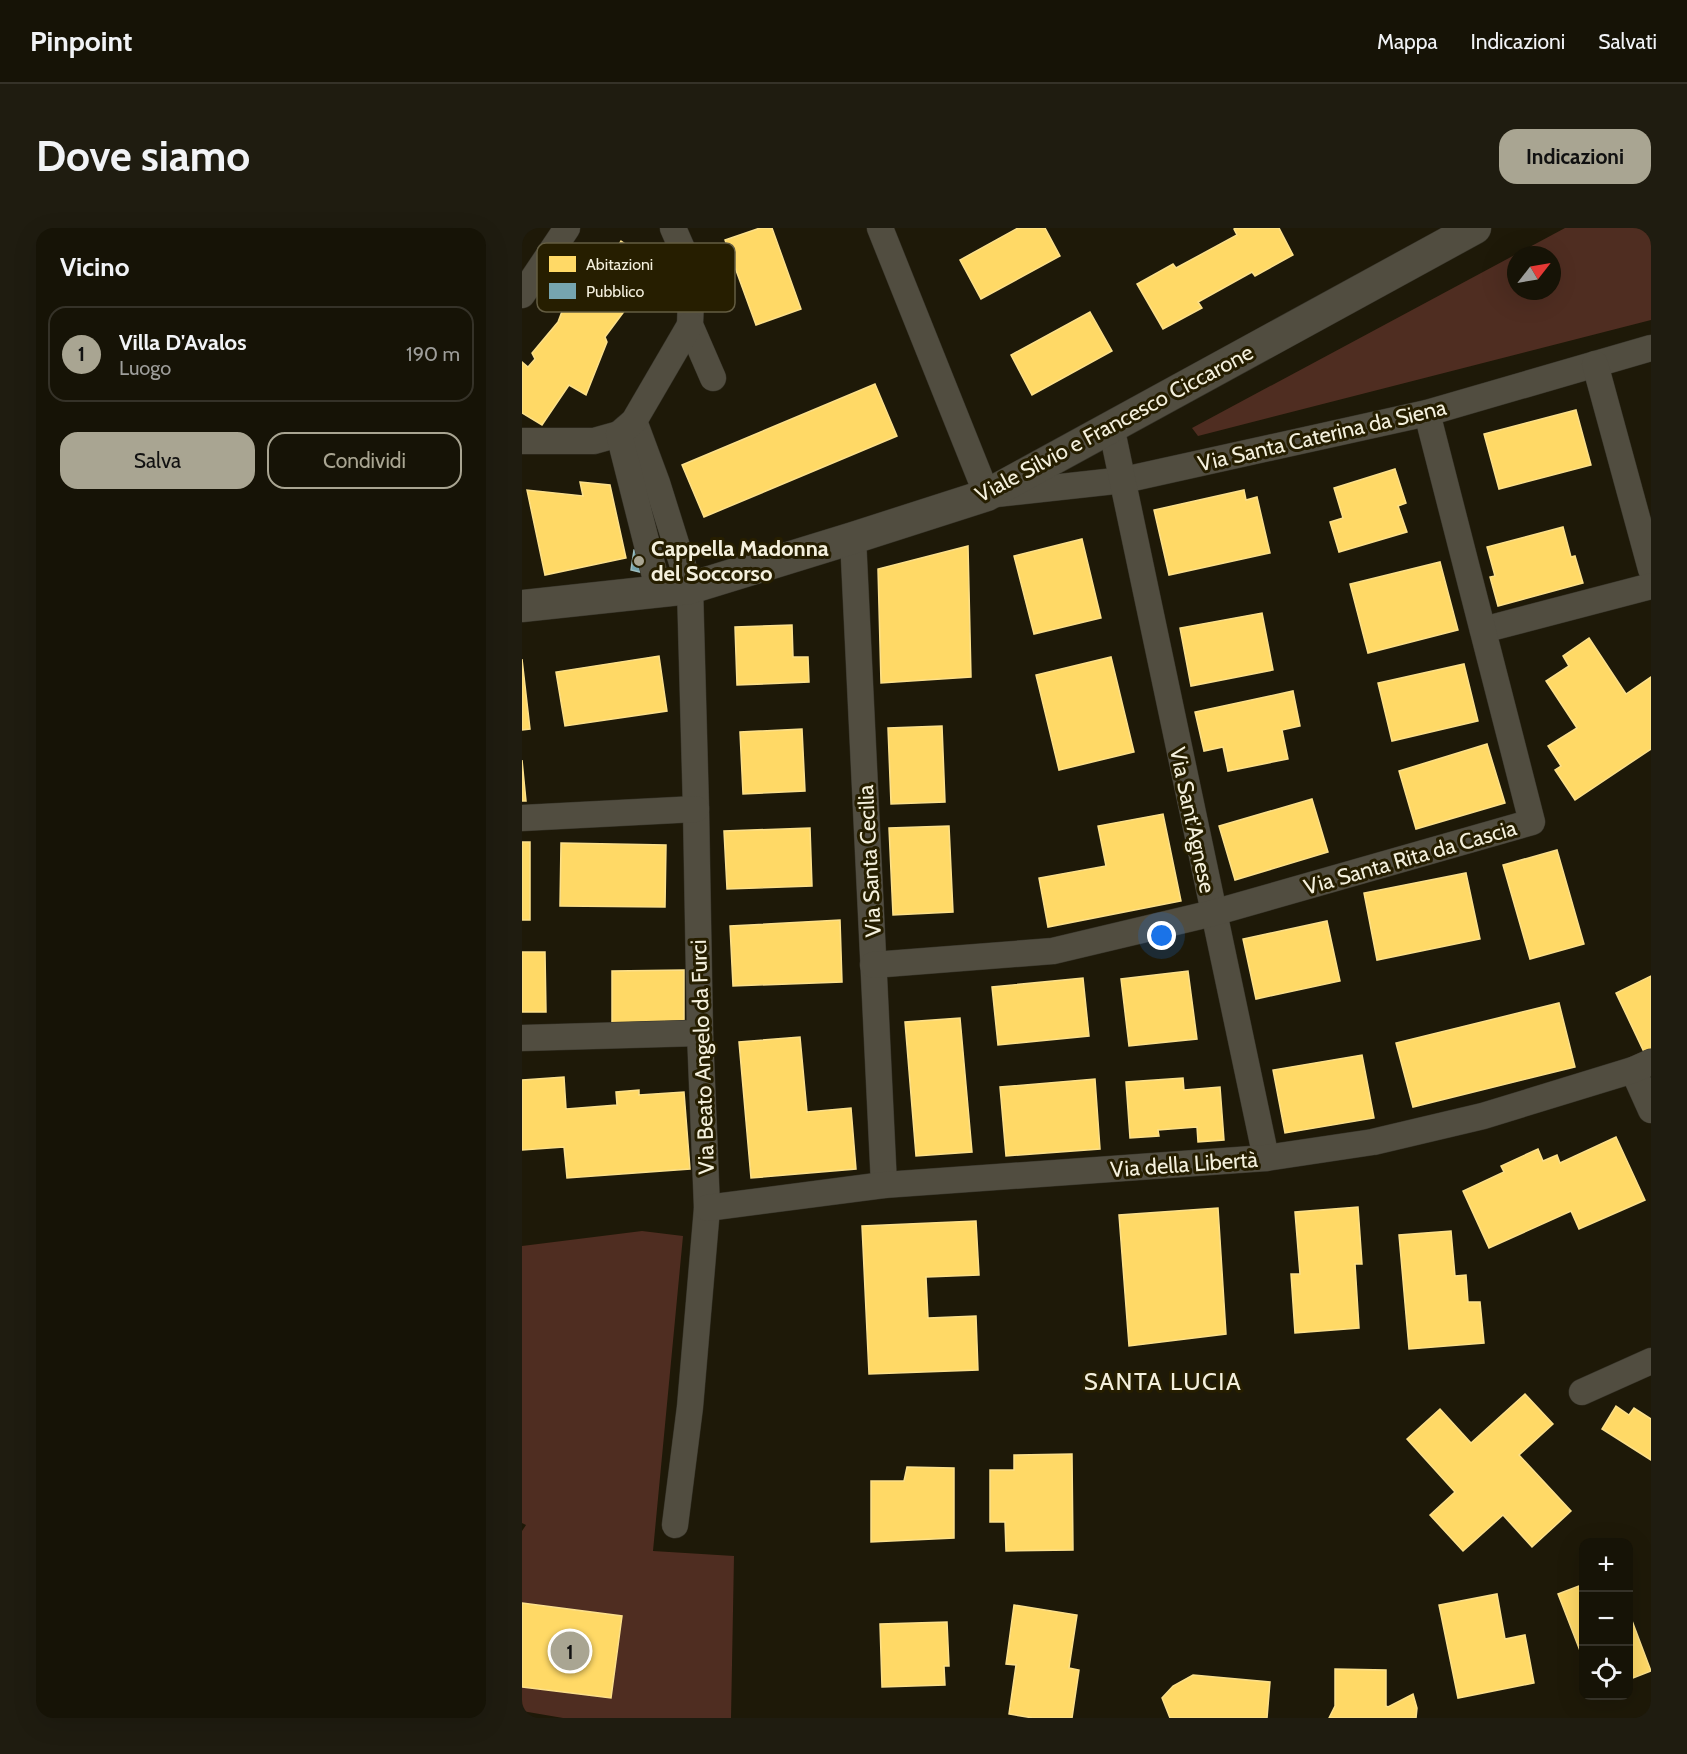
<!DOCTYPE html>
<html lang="it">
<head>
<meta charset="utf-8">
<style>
	body { margin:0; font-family:Cabin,sans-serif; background:#1f1c10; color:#f1f3f6 }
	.controls { position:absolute; right:18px; bottom:18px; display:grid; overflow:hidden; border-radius:12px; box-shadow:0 6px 24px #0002 }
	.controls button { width:54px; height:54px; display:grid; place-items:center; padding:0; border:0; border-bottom:2px solid #353228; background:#161306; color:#f1f3f6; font:30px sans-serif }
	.compass { position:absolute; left:985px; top:18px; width:54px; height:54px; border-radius:50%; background:#161306; box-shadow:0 6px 24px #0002; rotate:59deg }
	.you { position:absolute; left:640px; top:708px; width:21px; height:21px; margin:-15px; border:4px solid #fff; border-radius:50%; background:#1a73e8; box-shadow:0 0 0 9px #1a73e833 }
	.badge { display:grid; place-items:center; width:39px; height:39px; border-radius:50%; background:#a9a592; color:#111; font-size:20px; font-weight:700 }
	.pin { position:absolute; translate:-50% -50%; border:3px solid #fff; box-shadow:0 2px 6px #0006 }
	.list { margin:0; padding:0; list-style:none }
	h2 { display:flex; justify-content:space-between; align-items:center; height:78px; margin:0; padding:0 24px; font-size:26px }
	h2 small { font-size:20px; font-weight:400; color:#9e9e9b }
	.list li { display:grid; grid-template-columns:39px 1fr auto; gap:18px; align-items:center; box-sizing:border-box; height:96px; margin:0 12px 12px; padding:0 12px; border:2px solid #353228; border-radius:18px }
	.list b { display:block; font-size:22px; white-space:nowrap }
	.list p { margin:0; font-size:20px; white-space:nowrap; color:#9e9e9b }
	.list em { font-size:20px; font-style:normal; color:#9e9e9b }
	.actions { display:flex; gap:12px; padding:18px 24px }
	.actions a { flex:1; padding:14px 0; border:2px solid #a9a592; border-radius:18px; text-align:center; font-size:21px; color:#a9a592 }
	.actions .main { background:#a9a592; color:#111 }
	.icon { flex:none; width:33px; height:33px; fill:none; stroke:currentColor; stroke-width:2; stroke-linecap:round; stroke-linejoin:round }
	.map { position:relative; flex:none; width:1129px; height:1490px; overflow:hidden; border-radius:18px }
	header { display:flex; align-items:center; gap:36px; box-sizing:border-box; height:84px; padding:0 30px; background:#161306; border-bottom:2px solid #353228 }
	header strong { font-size:28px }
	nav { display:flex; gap:33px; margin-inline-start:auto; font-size:21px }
	.intro { display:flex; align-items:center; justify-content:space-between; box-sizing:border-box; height:144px; padding:0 36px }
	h1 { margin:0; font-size:42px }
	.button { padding:15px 27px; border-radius:18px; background:#a9a592; color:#111; font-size:21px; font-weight:700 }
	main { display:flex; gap:36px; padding:0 36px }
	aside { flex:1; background:#161306; border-radius:18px; box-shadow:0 6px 24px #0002 }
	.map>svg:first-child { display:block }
	.green { fill:#4f2d21; fill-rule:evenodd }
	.homes { fill:#ffd966; stroke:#fce08a; stroke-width:1.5 }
	.public { fill:#76a5af; stroke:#9cbcbd; stroke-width:1.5 }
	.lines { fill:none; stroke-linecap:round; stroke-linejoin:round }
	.minor-casing { stroke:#363328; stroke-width:27 }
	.tertiary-casing { stroke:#363328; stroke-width:33 }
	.minor { stroke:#514d40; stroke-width:26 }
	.tertiary { stroke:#514d40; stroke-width:32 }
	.poi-dot { fill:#a9a592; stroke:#261e00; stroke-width:2 }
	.labels { text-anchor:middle; stroke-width:6; stroke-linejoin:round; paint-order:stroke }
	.street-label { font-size:22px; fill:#f4f0dd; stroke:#261e00 }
	.poi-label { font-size:22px; font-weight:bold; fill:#f4f0dd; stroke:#261e00; text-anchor:start }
	.neighbourhood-label { font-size:24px; letter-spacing:1.5px; fill:#f4f0dd; stroke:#261e00 }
	.key { fill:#261e00; stroke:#645d42; stroke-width:1.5 }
	.key-label { font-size:16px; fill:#f4f0dd }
</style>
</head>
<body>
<header>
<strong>Pinpoint</strong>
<nav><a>Mappa</a><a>Indicazioni</a><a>Salvati</a></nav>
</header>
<div class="intro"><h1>Dove siamo</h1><a class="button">Indicazioni</a></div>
<main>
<aside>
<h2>Vicino<small></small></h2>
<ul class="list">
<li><span class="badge">1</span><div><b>Villa D'Avalos</b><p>Luogo</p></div><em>190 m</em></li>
</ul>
<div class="actions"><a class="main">Salva</a><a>Condividi</a></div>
</aside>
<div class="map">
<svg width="1129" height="1490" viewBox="0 0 1129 1490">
	<rect width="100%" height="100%" fill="#1e1908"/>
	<g class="green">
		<path d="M 1043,0 L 1129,0 L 1129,92 L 676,208 L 670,200 ZM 994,27 L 1030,27 L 1030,63 L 994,63 Z"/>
		<path d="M 120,1003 L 161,1008 L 131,1323 L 212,1328 L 209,1490 L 41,1490 L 0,1483 L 0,1303 L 4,1297 L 0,1295 L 0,1018 Z"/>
	</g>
	<g class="homes">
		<path d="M 238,0 L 250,0 L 279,81 L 234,97 L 203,12 Z"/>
		<path d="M 496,0 L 523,0 L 538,28 L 459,71 L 438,32 Z"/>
		<path d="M 714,0 L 757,0 L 771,27 L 733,48 L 730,44 L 676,74 L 680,80 L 641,101 L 615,56 L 651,36 L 654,40 L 715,7 L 712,1 Z"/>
		<path d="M 99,13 L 141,42 L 124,79 L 109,74 L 83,109 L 85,114 L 64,167 L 47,157 L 20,197 L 0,185 L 0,134 L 6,139 L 13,131 L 10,125 L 36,94 L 55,44 L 72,55 Z"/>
		<path d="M 568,84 L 590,123 L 510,167 L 489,127 Z"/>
		<path d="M 353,156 L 375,208 L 182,289 L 160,237 Z"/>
		<path d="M 1054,182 L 1069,237 L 977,261 L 962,206 Z"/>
		<path d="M 873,241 L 884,275 L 876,278 L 885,304 L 817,324 L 808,294 L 821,290 L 812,260 Z"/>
		<path d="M 58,254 L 88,257 L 104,330 L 23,347 L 5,262 L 61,268 Z"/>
		<path d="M 722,262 L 724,272 L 735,269 L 748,325 L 647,347 L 632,282 Z"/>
		<path d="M 1041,299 L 1049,329 L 1053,328 L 1061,355 L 976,378 L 968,349 L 973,348 L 965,319 Z"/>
		<path d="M 560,311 L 579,390 L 512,406 L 492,328 Z"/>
		<path d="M 446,318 L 449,449 L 359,455 L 356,341 Z"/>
		<path d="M 918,334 L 936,402 L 846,425 L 828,356 Z"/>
		<path d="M 740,385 L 751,442 L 669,458 L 658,400 Z"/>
		<path d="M 270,397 L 271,429 L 286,429 L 287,454 L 215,457 L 213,399 Z"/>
		<path d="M 1067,410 L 1104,466 L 1129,449 L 1129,521 L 1053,572 L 1033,542 L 1039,538 L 1026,518 L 1055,500 L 1024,453 L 1047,438 L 1041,428 Z"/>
		<path d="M 137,428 L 145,483 L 43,498 L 34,444 Z"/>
		<path d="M 589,429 L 612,524 L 537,542 L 514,447 Z"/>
		<path d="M 0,431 L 8,501 L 0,502 Z"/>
		<path d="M 942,436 L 956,493 L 870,513 L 856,455 Z"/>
		<path d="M 771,463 L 778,498 L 760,502 L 766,531 L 706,543 L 701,519 L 682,523 L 673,484 Z"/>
		<path d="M 420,498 L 423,574 L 369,576 L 366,500 Z"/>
		<path d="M 280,501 L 283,563 L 221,566 L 218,504 Z"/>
		<path d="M 965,516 L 983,575 L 894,601 L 877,543 Z"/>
		<path d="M 0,532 L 4,573 L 0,573 Z"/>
		<path d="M 790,571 L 806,624 L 713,652 L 697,598 Z"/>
		<path d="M 641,586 L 659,673 L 526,699 L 517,650 L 584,638 L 576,598 Z"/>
		<path d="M 427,598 L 431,684 L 371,687 L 367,600 Z"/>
		<path d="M 288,600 L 290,658 L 205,661 L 202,603 Z"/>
		<rect x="0" y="614" width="8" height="78"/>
		<path d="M 39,615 L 144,617 L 143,679 L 38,678 Z"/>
		<path d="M 1035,622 L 1062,716 L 1008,731 L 981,637 Z"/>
		<path d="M 944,645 L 958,711 L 855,732 L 842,665 Z"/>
		<path d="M 318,692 L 320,754 L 211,758 L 208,698 Z"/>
		<path d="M 805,693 L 818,753 L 734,771 L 721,711 Z"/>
		<path d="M 0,724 L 23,724 L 24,784 L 0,784 Z"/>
		<path d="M 162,742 L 162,798 L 90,798 L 90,743 Z"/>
		<path d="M 666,743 L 675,811 L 607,818 L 599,751 Z"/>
		<path d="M 1129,748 L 1129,821 L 1122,824 L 1094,765 Z"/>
		<path d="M 561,750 L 567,808 L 476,817 L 470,759 Z"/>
		<path d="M 1037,775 L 1053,839 L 891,879 L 874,815 Z"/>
		<path d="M 438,790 L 450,924 L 394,928 L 383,794 Z"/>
		<path d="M 278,809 L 285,884 L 329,880 L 334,941 L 229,950 L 217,814 Z"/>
		<path d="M 840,827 L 852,890 L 763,905 L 751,842 Z"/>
		<path d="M 42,849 L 44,881 L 95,877 L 94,864 L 117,862 L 117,867 L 162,864 L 168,941 L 45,950 L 42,919 L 0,922 L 0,852 Z"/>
		<path d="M 661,850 L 662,862 L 698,859 L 702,912 L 676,914 L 675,899 L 636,902 L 637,908 L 608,910 L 604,854 Z"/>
		<path d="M 573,851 L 578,921 L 484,928 L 478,859 Z"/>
		<path d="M 1094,909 L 1123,972 L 1057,1001 L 1049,983 L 967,1020 L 941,963 L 982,944 L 979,938 L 1016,921 L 1021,933 L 1035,927 L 1038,935 Z"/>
		<path d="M 836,979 L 840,1036 L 833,1036 L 837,1100 L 773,1105 L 769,1046 L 778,1046 L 773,984 Z"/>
		<path d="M 696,980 L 704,1106 L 607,1118 L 597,987 Z"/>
		<path d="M 454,993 L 457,1047 L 404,1049 L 406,1090 L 454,1088 L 456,1142 L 347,1146 L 340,998 Z"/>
		<path d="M 929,1003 L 933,1048 L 944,1047 L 946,1074 L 958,1074 L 962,1115 L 887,1121 L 877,1007 Z"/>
		<path d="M 1003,1166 L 1031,1196 L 997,1227 L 1049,1283 L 1010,1319 L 981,1287 L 941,1323 L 908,1287 L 933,1264 L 885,1211 L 918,1181 L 949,1215 Z"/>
		<path d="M 1094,1178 L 1107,1187 L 1112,1180 L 1129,1191 L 1129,1232 L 1080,1201 Z"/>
		<path d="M 550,1226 L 551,1322 L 484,1323 L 483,1294 L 468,1294 L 468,1242 L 492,1242 L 492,1227 Z"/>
		<path d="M 385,1239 L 432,1240 L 432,1310 L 349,1314 L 349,1253 L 382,1253 Z"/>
		<path d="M 1062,1356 L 1062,1433 L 1036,1366 Z"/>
		<path d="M 975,1366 L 983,1411 L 1003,1407 L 1012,1455 L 936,1470 L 917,1377 Z"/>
		<path d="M 0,1375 L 100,1388 L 89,1470 L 0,1459 Z"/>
		<path d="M 492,1377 L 555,1387 L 547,1440 L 557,1442 L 550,1490 L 511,1490 L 487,1486 L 494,1437 L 484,1436 Z"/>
		<path d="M 1109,1390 L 1129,1443 L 1106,1452 L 1106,1391 Z"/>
		<path d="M 425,1394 L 427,1438 L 422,1438 L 423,1457 L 360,1459 L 358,1396 Z"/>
		<path d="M 813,1441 L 864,1442 L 864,1478 L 866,1479 L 891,1466 L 895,1480 L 894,1490 L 807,1490 L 813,1478 Z"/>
		<path d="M 671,1447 L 748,1454 L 745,1490 L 648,1490 L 640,1470 L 651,1458 Z"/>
	</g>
	<path class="public" d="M 112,322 L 126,324 L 122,345 L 109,342 Z"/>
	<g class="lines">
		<defs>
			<g id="minor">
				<path d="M 151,0 L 161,23 L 167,46 L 169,70 L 168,97 L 191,150"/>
				<path d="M 358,0 L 465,267 L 602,252 L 905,185 L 1129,120"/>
				<path d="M 0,67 L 45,0"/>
				<path d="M 1073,136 L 1129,341"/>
				<path d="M 112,193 L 135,255 L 168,360 L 174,581 L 178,805 L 185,980 L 168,1179 L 153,1297"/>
				<path d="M 589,198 L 744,930"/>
				<path d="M 0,213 L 72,213 L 97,206"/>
				<path d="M 331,310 L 362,957"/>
				<path d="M 137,364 L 97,206 L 112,193 L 168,97"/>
				<path d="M 961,402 L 1129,358"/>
				<path d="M 0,590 L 174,581"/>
				<path d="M 351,737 L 531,723 L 691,685 L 1010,594 L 905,185"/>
				<path d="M 0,810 L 178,805"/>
				<path d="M 1111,842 L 1129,882"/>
				<path d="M 185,980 L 362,957 L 744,930 L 851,914 L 961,888 L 1111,842 L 1129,834"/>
				<path d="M 1060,1164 L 1129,1133"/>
			</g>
			<path id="tertiary" d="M 0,378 L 168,360 L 331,310 L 465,267 L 953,0"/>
		</defs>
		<use href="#minor" class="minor-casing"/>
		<use href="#tertiary" class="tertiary-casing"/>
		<use href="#minor" class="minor"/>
		<use href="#tertiary" class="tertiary"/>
	</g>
	<circle class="poi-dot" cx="117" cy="333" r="6"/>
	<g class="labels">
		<g class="street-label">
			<text transform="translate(592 195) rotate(-28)" y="8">Viale Silvio e Francesco Ciccarone</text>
			<text transform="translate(800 207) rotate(-13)" y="8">Via Santa Caterina da Siena</text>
			<text transform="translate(671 592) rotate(78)" y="8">Via Sant'Agnese</text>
			<text transform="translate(888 629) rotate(-16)" y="8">Via Santa Rita da Cascia</text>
			<text transform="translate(347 633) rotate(-93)" y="8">Via Santa Cecilia</text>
			<text transform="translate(180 829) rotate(-92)" y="8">Via Beato Angelo da Furci</text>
			<text transform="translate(662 936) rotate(-4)" y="8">Via della Libertà</text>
		</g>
		<g class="poi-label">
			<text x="129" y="328">Cappella Madonna<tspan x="129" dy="25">del Soccorso</tspan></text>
		</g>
		<g class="neighbourhood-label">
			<text x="641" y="1162">SANTA LUCIA</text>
		</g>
	</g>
	<rect x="15" y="15" width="198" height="69" rx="9" class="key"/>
	<rect x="27" y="28" width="27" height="16" fill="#ffd966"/>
	<rect x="27" y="55" width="27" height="16" fill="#76a5af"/>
	<g class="key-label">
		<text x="64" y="42">Abitazioni</text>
		<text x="64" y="69">Pubblico</text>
	</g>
</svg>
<div class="controls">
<button>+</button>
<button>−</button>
<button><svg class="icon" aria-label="locate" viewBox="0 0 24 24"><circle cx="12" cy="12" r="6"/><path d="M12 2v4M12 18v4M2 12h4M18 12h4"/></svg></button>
</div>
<svg class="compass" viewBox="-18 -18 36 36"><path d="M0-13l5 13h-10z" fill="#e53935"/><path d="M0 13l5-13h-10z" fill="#9e9e9b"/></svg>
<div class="you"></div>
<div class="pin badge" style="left:48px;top:1423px">1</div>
</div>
</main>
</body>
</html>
